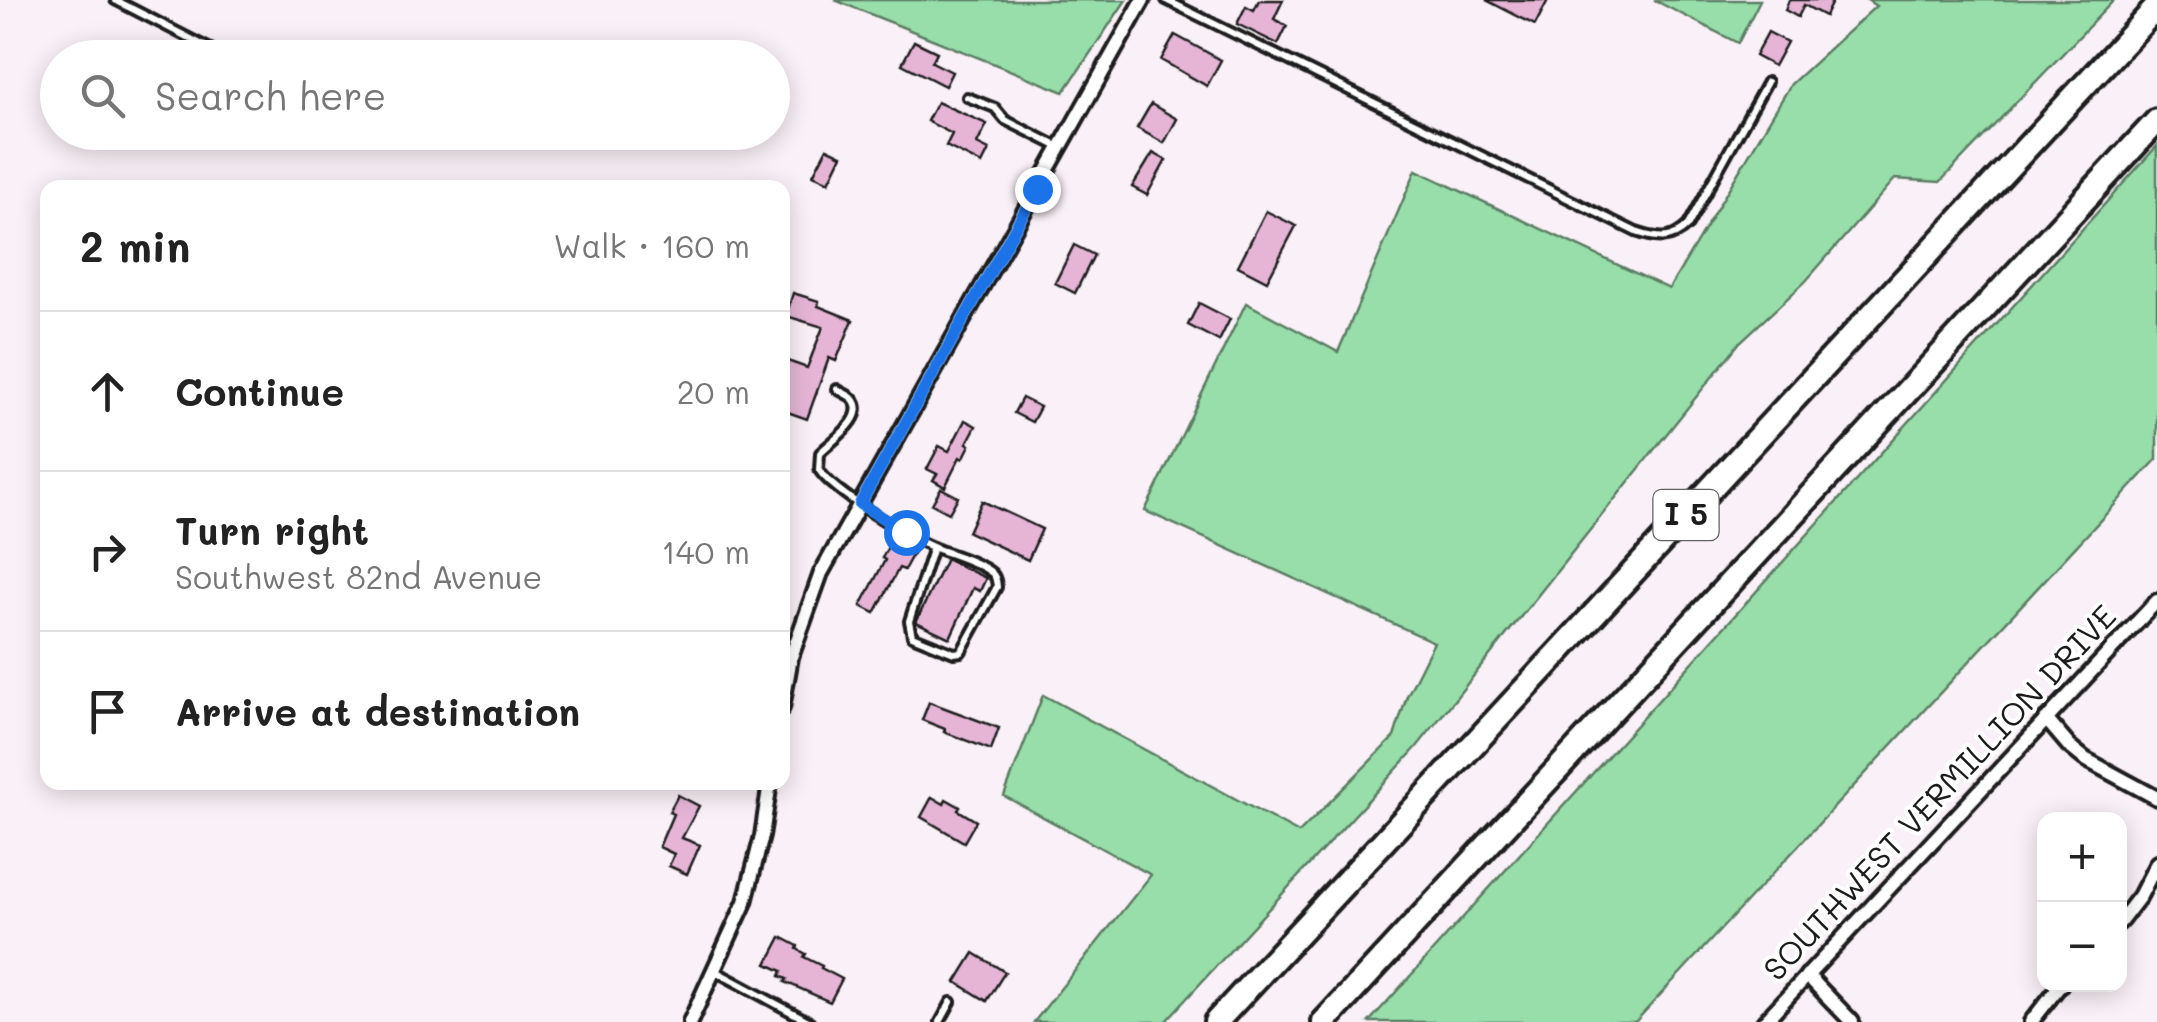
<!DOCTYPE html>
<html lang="en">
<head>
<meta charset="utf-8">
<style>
	body { margin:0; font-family:Mali,sans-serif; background:#f2f2f2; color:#222 }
	.controls { position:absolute; right:30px; bottom:30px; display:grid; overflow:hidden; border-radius:20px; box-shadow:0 5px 25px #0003 }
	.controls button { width:90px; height:90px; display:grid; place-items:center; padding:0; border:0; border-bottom:2px solid #e0e0e0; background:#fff; color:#222; font:50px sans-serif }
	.stop { position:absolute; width:30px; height:30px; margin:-22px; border:8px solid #1a73e8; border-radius:50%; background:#fff }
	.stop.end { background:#1a73e8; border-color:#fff; box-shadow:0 2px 10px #0008 }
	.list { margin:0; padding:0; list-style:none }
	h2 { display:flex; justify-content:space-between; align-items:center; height:130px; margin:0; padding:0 40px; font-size:42px }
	h2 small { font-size:32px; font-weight:400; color:#767676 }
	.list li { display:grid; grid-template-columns:65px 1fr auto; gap:30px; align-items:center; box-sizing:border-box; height:160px; padding:0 40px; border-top:2px solid #e0e0e0 }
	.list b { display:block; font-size:38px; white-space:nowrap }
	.list p { margin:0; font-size:32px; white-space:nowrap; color:#767676 }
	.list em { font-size:32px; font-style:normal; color:#767676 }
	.icon { flex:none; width:55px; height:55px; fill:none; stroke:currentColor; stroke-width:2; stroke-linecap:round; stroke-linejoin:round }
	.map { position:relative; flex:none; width:2157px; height:1022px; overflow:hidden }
	.search { position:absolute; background:#fff; box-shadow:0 5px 25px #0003; left:40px; top:40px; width:750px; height:110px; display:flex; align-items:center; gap:25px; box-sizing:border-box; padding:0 35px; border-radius:55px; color:#767676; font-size:38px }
	.panel { position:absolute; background:#fff; box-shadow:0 5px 25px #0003; left:40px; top:180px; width:750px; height:610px; border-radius:20px }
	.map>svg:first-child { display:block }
	.green { fill:#98deaa; stroke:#5a7d63; stroke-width:2.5 }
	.building { fill:#e6b5d6; stroke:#1c1c1c; stroke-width:2.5 }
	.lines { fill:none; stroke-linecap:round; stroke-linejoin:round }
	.lane-casing { stroke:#1c1c1c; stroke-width:14 }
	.street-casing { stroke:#1c1c1c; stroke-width:20 }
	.highway-casing { stroke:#1c1c1c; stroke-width:30 }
	.lane { stroke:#fff; stroke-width:6 }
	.street { stroke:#fff; stroke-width:12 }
	.highway { stroke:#fff; stroke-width:22 }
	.route { stroke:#1a73e8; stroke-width:12 }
	.labels { text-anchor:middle; stroke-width:8; stroke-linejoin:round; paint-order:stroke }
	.shield { fill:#fff; stroke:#606060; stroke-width:2.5 }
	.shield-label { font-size:30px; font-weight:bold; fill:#1c1c1c }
	.street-label { font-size:32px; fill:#1c1c1c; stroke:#fff }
</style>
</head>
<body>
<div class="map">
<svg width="2157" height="1022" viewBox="0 0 2157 1022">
	<rect width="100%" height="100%" fill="#faf0f7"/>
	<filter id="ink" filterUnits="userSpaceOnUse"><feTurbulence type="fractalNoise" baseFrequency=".01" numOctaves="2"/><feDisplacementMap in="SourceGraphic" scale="20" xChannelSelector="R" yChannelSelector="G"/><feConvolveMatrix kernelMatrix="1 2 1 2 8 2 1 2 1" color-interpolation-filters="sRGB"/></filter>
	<g filter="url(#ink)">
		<g class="green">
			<path d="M 835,0 L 1126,0 L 1064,92 Z"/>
			<path d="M 1654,0 L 1760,0 L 1738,43 Z"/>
			<path d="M 1867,0 L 2114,0 L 1940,182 L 1895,179 L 1805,282 L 1740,342 L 1416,748 L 1165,1022 L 1034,1022 L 1151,875 L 1004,796 L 1043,695 L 1299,833 L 1394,737 L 1407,696 L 1434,642 L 1145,511 L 1246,303 L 1338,352 L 1416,170 L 1669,289 L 1791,84 L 1876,6 Z"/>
			<path d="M 2157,146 L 2157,459 L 1635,1022 L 1369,1022 Z"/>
		</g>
		<g class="building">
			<path d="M 1259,0 L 1283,0 L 1274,19 L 1287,26 L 1278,44 L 1237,24 L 1246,6 L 1254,10 Z"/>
			<path d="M 1486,0 L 1548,0 L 1535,25 Z"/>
			<path d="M 1789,0 L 1833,0 L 1825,16 L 1804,5 L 1798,17 L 1785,10 Z"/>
			<path d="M 1768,32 L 1787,42 L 1774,66 L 1755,56 Z"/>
			<path d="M 1175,35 L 1221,60 L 1207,86 L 1161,60 Z"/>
			<path d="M 914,41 L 937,52 L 932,62 L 952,72 L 945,86 L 902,64 Z"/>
			<path d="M 937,102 L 987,124 L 977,144 L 989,150 L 982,164 L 946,146 L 952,134 L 927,121 Z"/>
			<path d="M 1151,104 L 1177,119 L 1164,143 L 1137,128 Z"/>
			<path d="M 827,148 L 842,155 L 829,182 L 813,175 Z"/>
			<path d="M 1153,153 L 1166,160 L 1147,195 L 1132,187 Z"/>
			<path d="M 1266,211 L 1296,226 L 1267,281 L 1238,266 Z"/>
			<path d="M 1074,245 L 1094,255 L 1075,293 L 1055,283 Z"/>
			<path d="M 793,293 L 819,301 L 818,306 L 853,320 L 836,361 L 829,358 L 807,419 L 782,410 L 782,359 L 807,368 L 823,327 L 786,316 Z"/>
			<path d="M 1199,303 L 1230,319 L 1219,341 L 1188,325 Z"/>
			<path d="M 1022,398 L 1040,407 L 1032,422 L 1014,413 Z"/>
			<path d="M 965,420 L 976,426 L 967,443 L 970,445 L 963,459 L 960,457 L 945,487 L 933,480 L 937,474 L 927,469 L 939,446 L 949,451 Z"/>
			<path d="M 941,488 L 958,497 L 949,513 L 932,504 Z"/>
			<path d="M 982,501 L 1042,529 L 1028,560 L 968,532 Z"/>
			<path d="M 894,536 L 916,548 L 904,570 L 899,568 L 875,613 L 861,606 L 885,560 L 882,558 Z"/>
			<path d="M 946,559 L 986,578 L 980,591 L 973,588 L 950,638 L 916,622 Z"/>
			<path d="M 929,702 L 999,728 L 991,750 L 944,732 L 945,729 L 922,720 Z"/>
			<path d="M 678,795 L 699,806 L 682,838 L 700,845 L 687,874 L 669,866 L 674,854 L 659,847 L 673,814 L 669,812 Z"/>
			<path d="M 932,797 L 944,804 L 946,799 L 960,807 L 958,810 L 976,821 L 964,842 L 921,817 Z"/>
			<path d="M 781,937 L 798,946 L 797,949 L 806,954 L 804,957 L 822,966 L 821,968 L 842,979 L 830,1002 L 785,982 L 787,979 L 780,976 L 782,971 L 767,964 Z"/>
			<path d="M 974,953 L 1005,972 L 987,1001 L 956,982 Z"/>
		</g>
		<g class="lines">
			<defs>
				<g id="lane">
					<path d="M 115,0 L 224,56"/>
					<path d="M 1166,0 L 1636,232 C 1657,239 1671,242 1688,225 L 1767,82"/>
					<path d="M 967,97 L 995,108 L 1005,120 L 1059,147"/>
					<path d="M 837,389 C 838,390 852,397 852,398 C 870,417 831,441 820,453 L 819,470 C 833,492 908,537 935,548 C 950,554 979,562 992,573 C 997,578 996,581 997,587 L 961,652 L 954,653 L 912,636 L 909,621 L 933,547"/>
					<path d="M 715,971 L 810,1022"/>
					<path d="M 940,1022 L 951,1002"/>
				</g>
				<g id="street">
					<path d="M 782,708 L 791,657 L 821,573 L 1143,0"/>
					<path d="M 2046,719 L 2069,746 L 2085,759 L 2157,798"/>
					<path d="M 2120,922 L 2140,896 L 2157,863"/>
					<path d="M 1807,975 L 1852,1022"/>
					<path d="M 690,1022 L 745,902 L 762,836 L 770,782"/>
					<path d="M 1764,1022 L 2157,601"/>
					<path d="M 2031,1022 L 2061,984"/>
				</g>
				<g id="highway">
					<path d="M 1216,1022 L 2157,7"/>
					<path d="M 1324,1022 L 2157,121"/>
				</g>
			</defs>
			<use href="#lane" class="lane-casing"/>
			<use href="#street" class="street-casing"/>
			<use href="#highway" class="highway-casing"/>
			<use href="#lane" class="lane"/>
			<use href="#street" class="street"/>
			<use href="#highway" class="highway"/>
		</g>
	</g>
	<g class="lines" filter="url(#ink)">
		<path class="route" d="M 906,532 L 860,504 L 1037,189"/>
	</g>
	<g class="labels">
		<rect class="shield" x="1653.5" y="490" width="65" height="50" rx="8"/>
		<g class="shield-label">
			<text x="1686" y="525">I 5</text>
		</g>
		<g class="street-label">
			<text transform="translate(1940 793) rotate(-47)" y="11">SOUTHWEST VERMILLION DRIVE</text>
		</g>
	</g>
</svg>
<div class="controls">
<button>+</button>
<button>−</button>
</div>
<div class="stop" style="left:906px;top:532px"></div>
<div class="stop end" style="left:1037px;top:189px"></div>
<div class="search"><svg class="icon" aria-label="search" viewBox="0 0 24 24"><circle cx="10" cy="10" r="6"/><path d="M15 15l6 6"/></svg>Search here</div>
<section class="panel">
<h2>2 min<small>Walk · 160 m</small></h2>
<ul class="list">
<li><svg class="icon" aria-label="ahead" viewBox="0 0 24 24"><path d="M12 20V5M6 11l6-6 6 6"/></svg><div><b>Continue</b></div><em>20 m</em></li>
<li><svg class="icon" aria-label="right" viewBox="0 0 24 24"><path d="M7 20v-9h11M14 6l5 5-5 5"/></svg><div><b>Turn right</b><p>Southwest 82nd Avenue</p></div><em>140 m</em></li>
<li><svg class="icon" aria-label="arrive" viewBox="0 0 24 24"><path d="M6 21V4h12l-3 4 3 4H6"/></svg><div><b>Arrive at destination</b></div></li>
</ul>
</section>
</div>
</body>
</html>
